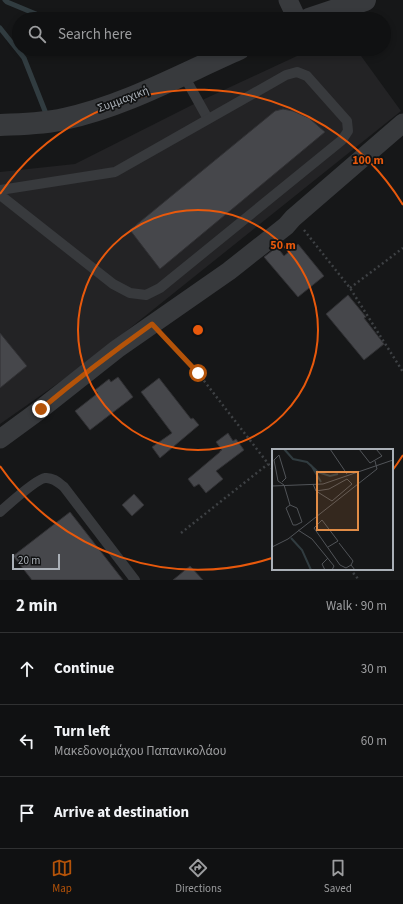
<!DOCTYPE html>
<html lang="en">
<head>
<meta charset="utf-8">
<style>
	body { margin:0; font-family:"Source Sans 3",sans-serif; background:#191a1b; color:#f1f3f6 }
	.scale { position:absolute; left:12px; bottom:10px; width:48px; box-sizing:border-box; padding-left:4px; border:2px solid #aab0b7; border-top:0; font-size:11px; line-height:14px; white-space:nowrap; color:#aab0b7; -webkit-text-stroke:3px #111213; paint-order:stroke }
	.stop { position:absolute; width:12px; height:12px; margin:-9px; border:3px solid #b45309; border-radius:50%; background:#fff }
	.stop.end { background:#b45309; border-color:#fff; box-shadow:0 1px 4px #0008 }
	.list { margin:0; padding:0; list-style:none }
	h2 { display:flex; justify-content:space-between; align-items:center; height:52px; margin:0; padding:0 16px; font-size:17px }
	h2 small { font-size:13px; font-weight:400; color:#9c9d9f }
	.list li { display:grid; grid-template-columns:26px 1fr auto; gap:12px; align-items:center; box-sizing:border-box; height:72px; padding:0 16px; border-top:1px solid #303132 }
	.list b { display:block; font-size:15px; white-space:nowrap }
	.list p { margin:0; font-size:13px; white-space:nowrap; color:#9c9d9f }
	.list em { font-size:13px; font-style:normal; color:#9c9d9f }
	.icon { flex:none; width:22px; height:22px; fill:none; stroke:currentColor; stroke-width:2; stroke-linecap:round; stroke-linejoin:round }
	.map { position:relative; flex:none; width:403px; height:580px; overflow:hidden }
	.search { position:absolute; background:#101112; box-shadow:0 2px 6px #0003; left:12px; right:12px; top:12px; height:44px; display:flex; align-items:center; gap:10px; box-sizing:border-box; padding:0 14px; border-radius:22px; color:#9c9d9f; font-size:15px }
	.sheet { height:268px; background:#101112 }
	nav { display:flex; justify-content:space-around; align-items:center; box-sizing:border-box; height:56px; border-top:1px solid #303132; background:#101112; font-size:11px; color:#9c9d9f }
	nav a { display:grid; justify-items:center; gap:2px }
	nav .on { color:#b45309 }
	.map>svg:first-child { display:block }
	.built { fill:#232325 }
	.lines { fill:none; stroke-linecap:round; stroke-linejoin:round }
	.stream { stroke:#313c40; stroke-width:5 }
	.building { fill:#46474b; stroke:#313134 }
	.path { stroke:#3e4144; stroke-width:2.5; stroke-dasharray:2 3; stroke-linecap:butt }
	.service { stroke:#383a3d; stroke-width:10 }
	.minor { stroke:#383a3d; stroke-width:19 }
	.tertiary { stroke:#383a3d; stroke-width:22 }
	.route { stroke:#b45309; stroke-width:5 }
	.ring { fill:none; stroke:#e8590c; stroke-width:2 }
	.labels { text-anchor:middle; stroke-width:3.5; stroke-linejoin:round; paint-order:stroke }
	.street-label { font-size:12px; fill:#aab0b7; stroke:#111213 }
	.inset-river { fill:none; stroke:#313c40; stroke-width:2 }
	.inset-road { fill:none; stroke:#515458; stroke-width:1 }
	.view { fill:#e18c46; fill-opacity:0.15; stroke:#e18c46; stroke-width:2 }
	.inset-edge { fill:none; stroke:#aab0b7; stroke-width:2 }
	.centre { fill:#e8590c; stroke:#111213; stroke-width:2 }
	.ring-label { font-size:12px; text-anchor:middle; font-weight:bold; fill:#e8590c; stroke:#111213; stroke-width:3.5; stroke-linejoin:round; paint-order:stroke }
</style>
</head>
<body>
<div class="map">
<svg width="403" height="580" viewBox="0 0 403 580">
	<rect width="100%" height="100%" fill="#161718"/>
	<path class="built" d="M 312,49 L 356,49 L 401,111 L 84,365 L 0,424 L 0,172 L 75,164 L 198,102 Z"/>
	<g class="lines">
		<g class="stream">
			<path d="M 5,0 L 7,2 L 48,19"/>
			<path d="M 0,28 L 24,58 L 45,111"/>
		</g>
	</g>
	<g class="building">
		<path d="M 283,109 L 293,111 L 309,118 L 325,132 L 160,269 L 130,230 L 275,111 Z"/>
		<path d="M 298,244 L 324,276 L 298,297 L 264,257 L 277,247 L 284,256 Z"/>
		<path d="M 348,295 L 366,317 L 364,318 L 384,344 L 364,360 L 326,314 Z"/>
		<path d="M 0,333 L 27,366 L 0,388 Z"/>
		<path d="M 118,377 L 133,397 L 90,430 L 75,411 L 98,393 L 95,390 L 109,379 L 111,382 Z"/>
		<path d="M 159,378 L 191,419 L 193,418 L 199,425 L 160,458 L 152,447 L 172,433 L 141,392 Z"/>
		<path d="M 228,433 L 233,441 L 236,439 L 244,450 L 216,471 L 223,479 L 206,493 L 199,484 L 194,487 L 188,479 L 220,452 L 220,451 L 222,450 L 216,442 Z"/>
		<path d="M 134,494 L 144,505 L 132,516 L 122,505 Z"/>
		<path d="M 70,512 L 123,580 L 32,580 L 13,556 Z"/>
		<path d="M 190,566 L 203,580 L 173,580 Z"/>
	</g>
	<g class="lines">
		<g class="path">
			<path d="M 304,230 L 350,288 L 403,372"/>
			<path d="M 350,288 L 403,248"/>
			<path d="M 164,336 L 198,373 L 273,470"/>
			<path d="M 181,533 L 268,464"/>
			<path d="M 350,569 L 359,580"/>
		</g>
		<g class="service">
			<path d="M 183,74 L 208,119"/>
			<path d="M 0,190 L 115,172 L 286,75 L 297,72 L 307,76 L 347,121 L 348,131 L 342,140 L 160,288 L 146,295 L 130,293 L 113,284 L 0,195"/>
			<path d="M 0,512 C 8,505 36,479 45,478 C 53,477 59,483 64,487 L 135,580"/>
		</g>
		<g class="minor">
			<path d="M 288,0 L 297,19"/>
			<path d="M 0,439 L 41,409 L 117,349 L 229,271 L 286,226 L 293,218 L 403,123"/>
		</g>
		<g class="tertiary">
			<path d="M 309,19 L 365,0"/>
			<path d="M 0,125 C 21,124 43,124 64,119 C 125,106 182,74 239,49"/>
		</g>
	</g>
	<g class="lines">
		<path class="route" d="M 41,409 C 77,379 114,351 152,324 L 198,373"/>
	</g>
	<g class="ring">
		<circle cx="198" cy="330" r="120"/>
		<path d="M403 455A240 240 0 0 1 392 471M272 558A240 240 0 0 1 0 466M0 194A240 240 0 0 1 403 205"/>
	</g>
	<g class="labels">
		<g class="street-label">
			<text transform="translate(123 99) rotate(-21)" y="4">Συμμαχική</text>
		</g>
	</g>
	<g transform="translate(272 449)">
		<rect width="121" height="121" fill="#161718"/>
		<path class="inset-river" d="M 12,0 L 21,10 L 35,13 L 46,23 L 58,27 L 66,25M 39,16 L 49,33M 19,89 L 30,101 L 39,121"/>
		<path class="inset-road" d="M 58,0 L 75,25M 87,0 L 98,14 L 110,7 L 104,0M 10,33 L 14,29 L 7,6 L 2,11 L 6,32 L 12,36 L 18,56 L 14,59 L 21,76 L 24,76 L 30,73 L 25,59 L 18,56M 41,35 L 44,42 L 60,52 L 80,35 L 75,30 L 57,40 L 44,42M 0,37 L 51,35 L 121,11M 26,81 L 40,90 L 62,117 L 60,121M 67,94 L 81,112 L 79,116M 0,98 L 16,90 L 105,20 L 103,12M 56,98 L 66,92 L 50,71 L 42,79 L 68,116 L 74,119 L 79,116 L 83,121M 53,121 L 50,115 L 56,109"/>
		<path class="view" d="M 45,23 L 86,23 L 86,81 L 45,81 Z"/>
		<rect width="121" height="121" class="inset-edge"/>
	</g>
	<circle cx="198" cy="330" r="6" class="centre"/>
	<g class="ring-label">
		<text x="368" y="164">100 m</text>
		<text x="283" y="249">50 m</text>
	</g>
</svg>
<div class="scale">20 m</div>
<div class="stop" style="left:198px;top:373px"></div>
<div class="stop end" style="left:41px;top:409px"></div>
<div class="search"><svg class="icon" aria-label="search" viewBox="0 0 24 24"><circle cx="10" cy="10" r="6"/><path d="M15 15l6 6"/></svg>Search here</div>
</div>
<section class="sheet">
<h2>2 min<small>Walk · 90 m</small></h2>
<ul class="list">
<li><svg class="icon" aria-label="ahead" viewBox="0 0 24 24"><path d="M12 20V5M6 11l6-6 6 6"/></svg><div><b>Continue</b></div><em>30 m</em></li>
<li><svg class="icon" aria-label="left" viewBox="0 0 24 24"><path d="M17 20v-9H6M10 6l-5 5 5 5"/></svg><div><b>Turn left</b><p>Μακεδονομάχου Παπανικολάου</p></div><em>60 m</em></li>
<li><svg class="icon" aria-label="arrive" viewBox="0 0 24 24"><path d="M6 21V4h12l-3 4 3 4H6"/></svg><div><b>Arrive at destination</b></div></li>
</ul>
</section>
<nav>
<a class="on"><svg class="icon" aria-label="map" viewBox="0 0 24 24"><path d="M3 6l6-2 6 2 6-2v14l-6 2-6-2-6 2zM9 4v14M15 6v14"/></svg>Map</a>
<a><svg class="icon" aria-label="directions" viewBox="0 0 24 24"><path d="M12 3l9 9-9 9-9-9zM9 14v-3h6M13 9l2 2-2 2"/></svg>Directions</a>
<a><svg class="icon" aria-label="saved" viewBox="0 0 24 24"><path d="M7 4h10v16l-5-4-5 4z"/></svg>Saved</a>
</nav>
</body>
</html>
